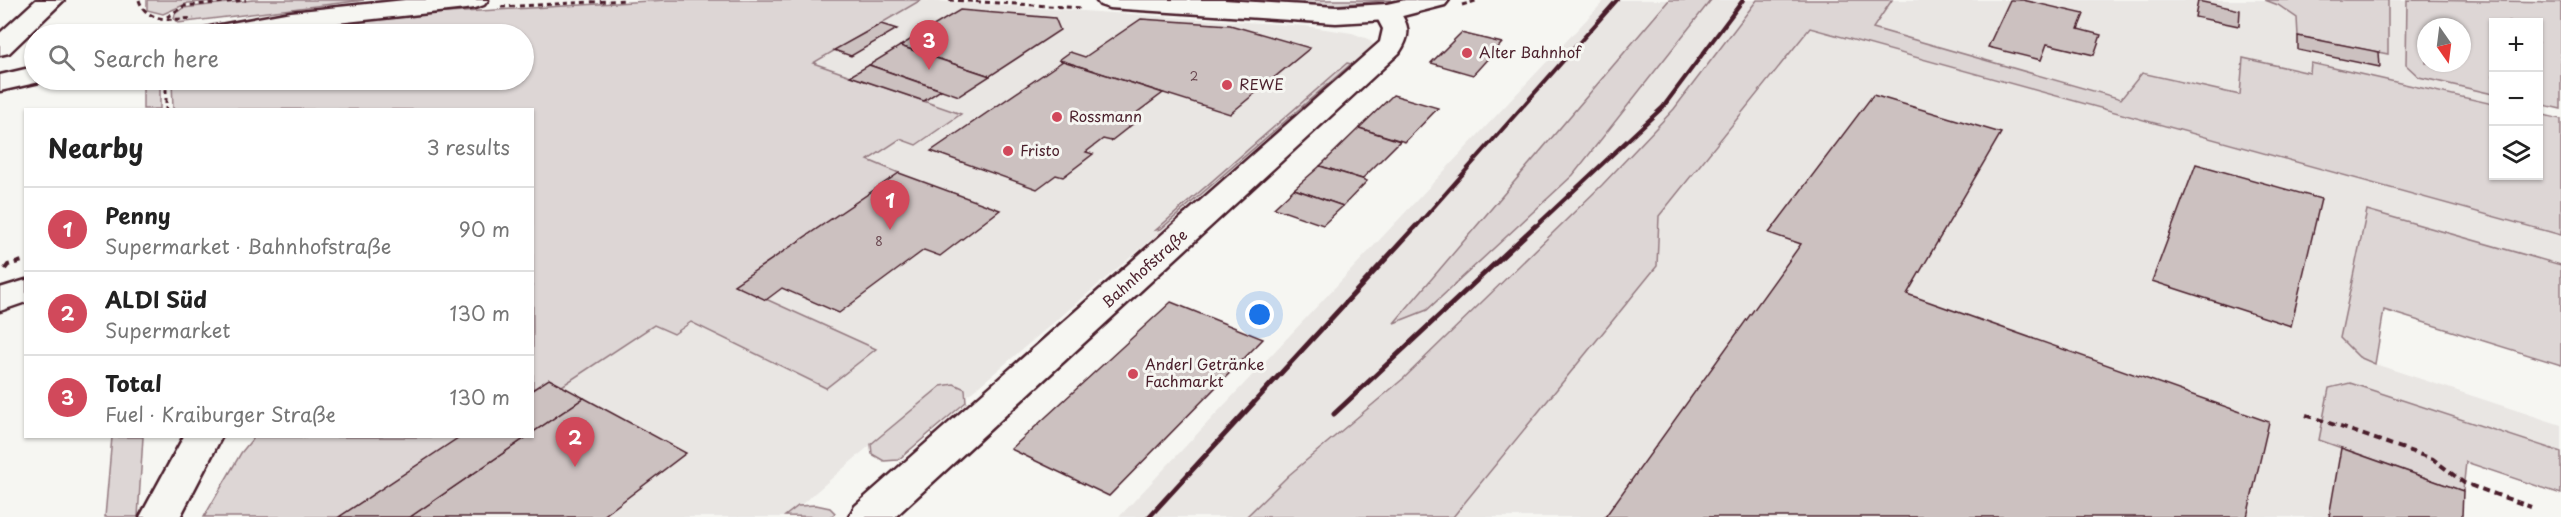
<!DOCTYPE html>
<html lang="en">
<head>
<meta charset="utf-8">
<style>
	body { margin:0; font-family:"Playpen Sans",sans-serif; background:#f2f2f2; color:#222 }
	.controls { position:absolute; right:18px; top:18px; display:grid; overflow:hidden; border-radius:0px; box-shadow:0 2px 4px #0004 }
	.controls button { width:54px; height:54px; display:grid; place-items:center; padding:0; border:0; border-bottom:2px solid #e0e0e0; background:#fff; color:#222; font:30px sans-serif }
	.compass { position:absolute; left:2417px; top:18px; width:54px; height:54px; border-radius:50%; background:#fff; box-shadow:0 2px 4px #0004; rotate:166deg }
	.you { position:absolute; left:1260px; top:315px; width:21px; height:21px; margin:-15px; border:4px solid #fff; border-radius:50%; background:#1a73e8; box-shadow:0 0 0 9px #1a73e833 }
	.badge { display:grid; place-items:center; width:39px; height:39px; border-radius:50%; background:#d1495b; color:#fff; font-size:20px; font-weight:700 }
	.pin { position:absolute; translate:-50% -50px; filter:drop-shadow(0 2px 3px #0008) }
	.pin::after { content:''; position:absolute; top:32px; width:21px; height:18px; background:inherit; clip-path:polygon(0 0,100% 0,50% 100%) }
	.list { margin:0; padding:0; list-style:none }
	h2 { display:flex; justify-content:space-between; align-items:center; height:78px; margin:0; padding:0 24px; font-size:26px }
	h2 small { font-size:20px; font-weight:400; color:#767676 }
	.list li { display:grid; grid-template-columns:39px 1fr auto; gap:18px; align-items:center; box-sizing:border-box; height:84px; padding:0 24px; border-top:2px solid #e0e0e0 }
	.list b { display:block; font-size:22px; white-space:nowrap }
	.list p { margin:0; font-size:20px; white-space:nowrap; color:#767676 }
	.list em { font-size:20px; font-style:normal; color:#767676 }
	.icon { flex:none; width:33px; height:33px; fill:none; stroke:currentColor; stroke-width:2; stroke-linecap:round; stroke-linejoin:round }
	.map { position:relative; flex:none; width:2561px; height:517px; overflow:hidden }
	.search { position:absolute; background:#fff; box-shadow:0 2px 4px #0004; left:24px; top:24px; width:510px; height:66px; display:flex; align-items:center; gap:15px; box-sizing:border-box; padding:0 21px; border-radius:33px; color:#767676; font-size:22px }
	.panel { position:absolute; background:#fff; box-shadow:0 2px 4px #0004; left:24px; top:108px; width:510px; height:330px; border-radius:0px }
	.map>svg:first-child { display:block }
	.built { fill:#e9e6e3 }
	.green { fill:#ddd6d5; stroke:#947a80; stroke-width:1.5; fill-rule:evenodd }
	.building { fill:#ccc1c0; stroke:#4a1f2b; stroke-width:1.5 }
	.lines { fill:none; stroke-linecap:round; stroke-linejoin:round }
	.street-casing { stroke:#4a1f2b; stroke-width:5 }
	.secondary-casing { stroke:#4a1f2b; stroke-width:5 }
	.path-far1 { stroke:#4a1f2b; stroke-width:3; stroke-dasharray:5 4; stroke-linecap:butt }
	.path { stroke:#4a1f2b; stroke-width:4; stroke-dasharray:7 5; stroke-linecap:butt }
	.street { fill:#f6f6f2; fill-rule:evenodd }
	.secondary { fill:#f6f6f2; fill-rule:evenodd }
	.rail-far1 { stroke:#4a1f2b; stroke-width:4 }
	.rail { stroke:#4a1f2b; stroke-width:5 }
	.poi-dot { fill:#d1495b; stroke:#f6f6f2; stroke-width:2 }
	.labels { text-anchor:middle; stroke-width:6; stroke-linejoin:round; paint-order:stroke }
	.number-label { font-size:12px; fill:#6a4850 }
	.poi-label { font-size:15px; fill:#4a1f2b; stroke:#f6f6f2; text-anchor:start }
	.street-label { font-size:15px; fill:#4a1f2b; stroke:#f6f6f2 }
</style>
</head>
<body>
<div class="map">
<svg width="2561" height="517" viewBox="0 0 2561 517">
	<rect width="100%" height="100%" fill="#f6f6f2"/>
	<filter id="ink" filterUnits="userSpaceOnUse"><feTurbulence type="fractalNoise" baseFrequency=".0167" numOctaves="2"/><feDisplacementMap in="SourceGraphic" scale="12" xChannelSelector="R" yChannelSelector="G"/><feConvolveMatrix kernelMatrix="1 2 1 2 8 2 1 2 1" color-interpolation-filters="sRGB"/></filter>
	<g filter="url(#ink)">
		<g class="built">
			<path d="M 921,0 L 1305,26 L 1352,33 L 1368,39 L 1374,45 L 1371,53 L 972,392 L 967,395 L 965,389 L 897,422 L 787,517 L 339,517 L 461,437 L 532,436 L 533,390 L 562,386 L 654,325 L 691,322 L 826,388 L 875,348 L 734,285 L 899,173 L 867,161 L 900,139 L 960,114 L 812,63 Z"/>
			<path d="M 1605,0 L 1757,0 L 1674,109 L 1602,185 L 1404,378 L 1289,475 L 1247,517 L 1119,517 Z"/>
			<path d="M 1892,0 L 2407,0 L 2419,77 L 2493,94 L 2493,104 L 2312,63 L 2311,73 L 2244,58 L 2240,96 L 2142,74 L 2121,99 L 1872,28 Z"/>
			<path d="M 1810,28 L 2561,235 L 2561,265 L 2367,210 L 2340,338 L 2359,357 L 2375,364 L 2561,425 L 2561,452 L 2350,383 L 2338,384 L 2319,440 L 2463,491 L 2462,517 L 1453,517 L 1657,266 L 1659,216 Z"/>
		</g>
		<g class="green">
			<path d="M 147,0 L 231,0 L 188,3 L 163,14 L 147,10 Z"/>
			<path d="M 253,0 L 364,0 L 178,23 L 174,19 L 175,14 L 183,8 Z"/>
			<path d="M 666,0 L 921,0 L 813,63 L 961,114 L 916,145 L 900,139 L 868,160 L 899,173 L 735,285 L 876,349 L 826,388 L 691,322 L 674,334 L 654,325 L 562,386 L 533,390 L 532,110 L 173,109 L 172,80 L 524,80 L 524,34 L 268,34 L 396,16 Z"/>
			<path d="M 1216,0 L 1392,0 L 1326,6 Z"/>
			<path d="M 1669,0 L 1711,0 L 1573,175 L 1427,310 L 1394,323 Z"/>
			<path d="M 1757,0 L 1892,0 L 1873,28 L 2121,99 L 2142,73 L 2240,95 L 2243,58 L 2310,73 L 2311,63 L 2493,104 L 2494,176 L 2538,176 L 2539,114 L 2561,119 L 2561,235 L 1810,28 L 1659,216 L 1657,266 L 1453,517 L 1246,517 L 1289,475 L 1404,378 L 1602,185 L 1674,109 Z"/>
			<path d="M 2265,0 L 2388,0 L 2388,54 L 2298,36 L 2297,18 L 2278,5 Z"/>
			<path d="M 2407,0 L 2561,2 L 2561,109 L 2539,104 L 2538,22 L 2494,22 L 2493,94 L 2419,77 L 2406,65 ZM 2426,27 L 2462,27 L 2462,63 L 2426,63 Z"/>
			<path d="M 1347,63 L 1351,64 L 1161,229 L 1156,230 Z"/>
			<rect x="143" y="80" width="17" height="29"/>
			<path d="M 2367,210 L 2561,265 L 2561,365 L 2384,310 L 2375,364 L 2359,357 L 2340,338 Z"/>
			<path d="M 2350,383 L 2561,452 L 2561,494 L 2466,462 L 2463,491 L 2319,440 L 2329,388 Z"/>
			<path d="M 954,384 L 965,389 L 966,402 L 898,460 L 884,461 L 872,454 L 871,444 L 941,386 Z"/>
			<path d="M 112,437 L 143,437 L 138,517 L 105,517 Z"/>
			<path d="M 254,437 L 461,437 L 339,517 L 204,517 L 241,453 Z"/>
			<path d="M 816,505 L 830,508 L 835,513 L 831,517 L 785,516 L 798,506 Z"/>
		</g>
		<g class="building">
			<path d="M 2010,0 L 2023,0 L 2084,14 L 2078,29 L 2101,35 L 2094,55 L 2047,44 L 2041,60 L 1988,47 Z"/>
			<path d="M 2198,1 L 2240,10 L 2239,26 L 2195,17 Z"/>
			<path d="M 960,10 L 1055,18 L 1060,30 L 990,76 L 900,46 Z"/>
			<path d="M 1141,19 L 1230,25 L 1310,48 L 1230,114 L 1059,60 L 1070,52 L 1085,57 Z"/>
			<path d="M 881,24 L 897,29 L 851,56 L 834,50 Z"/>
			<path d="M 1461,33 L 1502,43 L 1473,75 L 1431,63 Z"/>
			<path d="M 2298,36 L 2379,52 L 2380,67 L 2298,50 Z"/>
			<path d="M 900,46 L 990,76 L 959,96 L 869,65 Z"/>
			<path d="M 1063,61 L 1163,93 L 1131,117 L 1139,119 L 1111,141 L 1103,139 L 1086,152 L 1093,154 L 1063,177 L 1056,175 L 1037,189 L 931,151 Z"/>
			<path d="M 869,65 L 941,90 L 924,101 L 850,76 Z"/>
			<path d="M 1393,95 L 1438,108 L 1405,142 L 1359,128 Z"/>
			<path d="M 1873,95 L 2001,133 L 1907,294 L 2269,422 L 2247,517 L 1605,517 L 1801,244 L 1769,233 Z"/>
			<path d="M 1359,128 L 1400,141 L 1362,179 L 1320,166 Z"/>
			<path d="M 2196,164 L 2321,199 L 2291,326 L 2152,281 Z"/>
			<path d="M 1320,166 L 1362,179 L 1367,181 L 1343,206 L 1294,189 Z"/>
			<path d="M 899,173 L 1000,210 L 940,256 L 924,250 L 839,313 L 782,288 L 766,300 L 734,285 Z"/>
			<path d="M 1294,189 L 1343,206 L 1323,225 L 1274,208 Z"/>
			<path d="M 1171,302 L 1263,339 L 1109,496 L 1011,449 Z"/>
			<path d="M 549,379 L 584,398 L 532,433 L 532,390 Z"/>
			<path d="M 584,398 L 686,453 L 602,517 L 410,517 L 528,436 L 532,436 L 532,433 Z"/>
			<path d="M 461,436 L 528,436 L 410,517 L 339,517 Z"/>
			<path d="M 2341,448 L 2463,491 L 2462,517 L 2329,517 Z"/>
		</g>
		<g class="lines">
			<defs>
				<g id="street">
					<path d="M 1387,4 L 1396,7 C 1409,24 1412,34 1399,53 L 895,517 L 849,517 L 855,506 L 1380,42 L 1383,29 L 1374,12 L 1378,7 Z"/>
					<path d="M 26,280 L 26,302 L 0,311 L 0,288 Z"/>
					<path d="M 184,436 L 222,436 L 180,517 L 140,517 Z"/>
				</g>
				<g id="secondary">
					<path d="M 36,0 L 64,0 L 9,53 L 0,55 L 0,33 Z"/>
					<path d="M 405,0 L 488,0 L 484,5 L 475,8 L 291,28 L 254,34 L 202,34 L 206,28 L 215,26 L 291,12 Z"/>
					<path d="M 1096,0 L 1224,0 L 1336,7 L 1387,4 L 1405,0 L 1449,0 L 1445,5 L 1387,20 L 1336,23 L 1109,8 L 1100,5 Z"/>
					<path d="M 34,67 L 34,80 L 44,81 L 0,91 L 0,75 Z"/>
				</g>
			</defs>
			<use href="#street" class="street-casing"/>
			<use href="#secondary" class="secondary-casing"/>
			<g class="path-far1">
				<path d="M 139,0 C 146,23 173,20 194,18"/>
				<path d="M 949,0 L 1083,8"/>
				<path d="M 1462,5 L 1479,0"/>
				<path d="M 501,7 L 626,0"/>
				<path d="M 167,17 L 184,6 L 246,0"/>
				<path d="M 174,34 L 188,32"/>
				<path d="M 166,80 L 166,110"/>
			</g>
			<g class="path">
				<path d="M 5,269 L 8,265 L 26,260"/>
				<path d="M 2306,415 L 2433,459 L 2464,483 L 2531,507"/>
			</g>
			<use href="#street" class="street"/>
			<use href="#secondary" class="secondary"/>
			<g class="rail-far1">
				<path d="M 1415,228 L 1617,0"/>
				<path d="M 1534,228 L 1663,107 L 1743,0"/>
			</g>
			<g class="rail">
				<path d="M 1334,414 L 1535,226"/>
				<path d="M 1149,517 L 1416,226"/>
			</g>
		</g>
	</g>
	<g class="poi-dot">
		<circle cx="1467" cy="53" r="6"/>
		<circle cx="1227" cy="85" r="6"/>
		<circle cx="1057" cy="117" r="6"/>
		<circle cx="1008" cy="151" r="6"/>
		<circle cx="1133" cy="374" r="6"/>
	</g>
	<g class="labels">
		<g class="number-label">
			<text x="1194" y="81">2</text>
			<text x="879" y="246">8</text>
		</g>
		<g class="poi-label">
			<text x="1479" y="58">Alter Bahnhof</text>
			<text x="1239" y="90">REWE</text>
			<text x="1069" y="122">Rossmann</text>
			<text x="1020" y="156">Fristo</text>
			<text x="1145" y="370">Anderl Getränke<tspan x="1145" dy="17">Fachmarkt</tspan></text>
		</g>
		<g class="street-label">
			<text transform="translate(1145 269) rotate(-42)" y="5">Bahnhofstraße</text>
		</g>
	</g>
</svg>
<div class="controls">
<button>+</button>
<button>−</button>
<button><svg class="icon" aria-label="layers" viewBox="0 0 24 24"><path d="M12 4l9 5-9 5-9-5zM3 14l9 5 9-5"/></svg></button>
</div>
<svg class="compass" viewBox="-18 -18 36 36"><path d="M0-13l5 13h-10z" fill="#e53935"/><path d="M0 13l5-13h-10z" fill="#767676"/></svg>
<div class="you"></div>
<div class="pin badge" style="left:890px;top:230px">1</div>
<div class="pin badge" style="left:575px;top:467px">2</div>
<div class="pin badge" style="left:929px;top:70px">3</div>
<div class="search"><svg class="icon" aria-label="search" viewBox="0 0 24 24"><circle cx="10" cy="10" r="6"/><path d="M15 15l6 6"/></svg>Search here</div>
<section class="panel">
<h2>Nearby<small>3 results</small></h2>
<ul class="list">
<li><span class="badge">1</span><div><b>Penny</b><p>Supermarket · Bahnhofstraße</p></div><em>90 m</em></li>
<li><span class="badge">2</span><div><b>ALDI Süd</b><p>Supermarket</p></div><em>130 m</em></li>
<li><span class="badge">3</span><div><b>Total</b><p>Fuel · Kraiburger Straße</p></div><em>130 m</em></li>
</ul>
</section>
</div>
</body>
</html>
